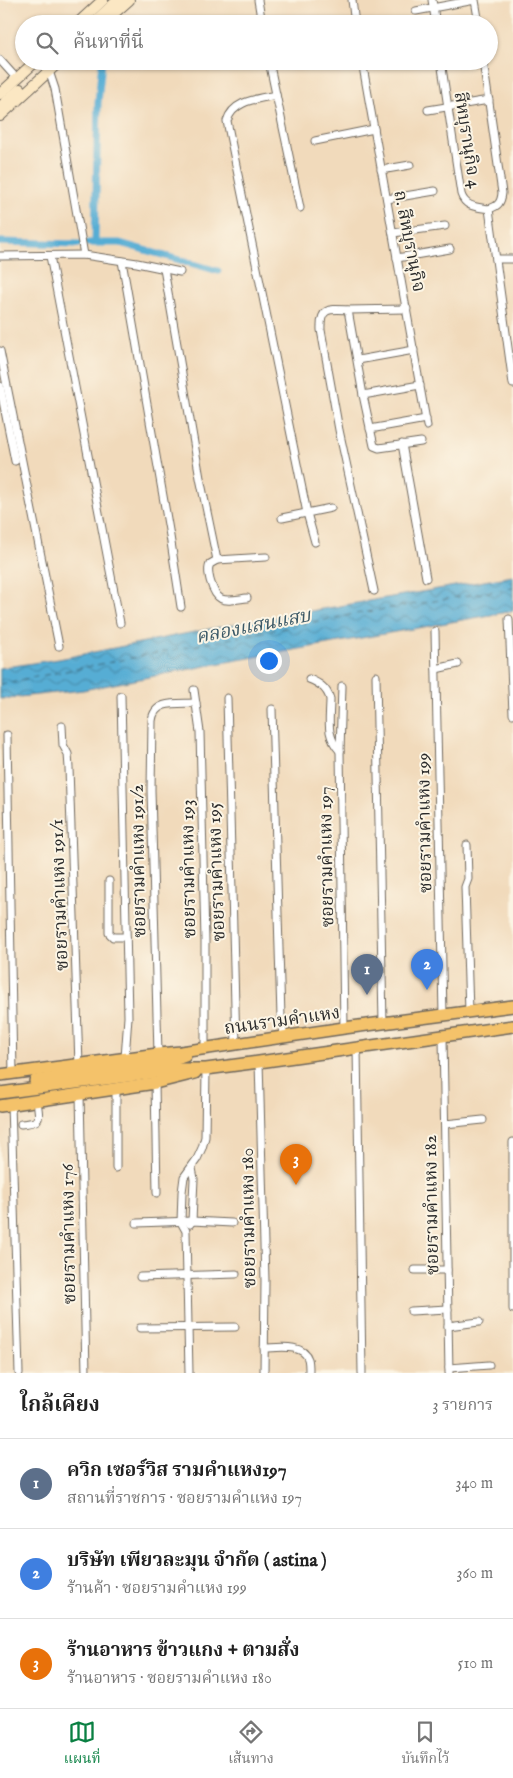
<!DOCTYPE html>
<html lang="th">
<head>
<meta charset="utf-8">
<style>
	body { margin:0; font-family:"IM FELL English","Noto Serif Thai",serif; background:#f6f6f6; color:#222 }
	.you { position:absolute; left:268px; top:660px; width:18px; height:18px; margin:-12px; border:4px solid #fff; border-radius:50%; background:#1a73e8; box-shadow:0 0 0 8px #1a73e833 }
	.badge { display:grid; place-items:center; width:32px; height:32px; border-radius:50%; background:#0b8043; color:#fff; font-size:16px; font-weight:700 }
	.pin { position:absolute; translate:-50% -41px; filter:drop-shadow(0 1px 2px #0008) }
	.pin::after { content:''; position:absolute; top:26px; width:18px; height:15px; background:inherit; clip-path:polygon(0 0,100% 0,50% 100%) }
	.list { margin:0; padding:0; list-style:none }
	h2 { display:flex; justify-content:space-between; align-items:center; height:65px; margin:0; padding:0 20px; font-size:21px }
	h2 small { font-size:16px; font-weight:400; color:#767676 }
	.list li { display:grid; grid-template-columns:32px 1fr auto; gap:15px; align-items:center; box-sizing:border-box; height:90px; padding:0 20px; border-top:1px solid #e0e0e0 }
	.list b { display:block; font-size:19px; white-space:nowrap }
	.list p { margin:0; font-size:16px; white-space:nowrap; color:#767676 }
	.list em { font-size:16px; font-style:normal; color:#767676 }
	.icon { flex:none; width:28px; height:28px; fill:none; stroke:currentColor; stroke-width:2; stroke-linecap:round; stroke-linejoin:round }
	.map { position:relative; flex:none; width:513px; height:1373px; overflow:hidden }
	.search { position:absolute; background:#fff; box-shadow:0 1px 4px #0004; left:15px; right:15px; top:15px; height:55px; display:flex; align-items:center; gap:12px; box-sizing:border-box; padding:0 18px; border-radius:28px; color:#767676; font-size:19px }
	.sheet { height:335px; background:#fff }
	nav { display:flex; justify-content:space-around; align-items:center; box-sizing:border-box; height:70px; border-top:1px solid #e0e0e0; background:#fff; font-size:14px; color:#767676 }
	nav a { display:grid; justify-items:center; gap:2px }
	nav .on { color:#0b8043 }
	.map>svg:first-child { display:block }
	.water { fill:url(#water-waves); stroke:#416c80 }
	.lines { fill:none; stroke-linecap:round; stroke-linejoin:round }
	.canal { stroke:#57add4; stroke-width:7 }
	.ferry { stroke:#3a5866; stroke-width:1; stroke-dasharray:6 5; stroke-linecap:butt }
	.street-casing { stroke:#70685d; stroke-width:9 }
	.secondary-casing { stroke:#70685d; stroke-width:12 }
	.primary-casing { stroke:#70685d; stroke-width:14 }
	.street { stroke:#fff; stroke-width:7 }
	.secondary { stroke:#fbe7c3; stroke-width:10 }
	.primary { stroke:#f4c26a; stroke-width:11 }
	.labels { text-anchor:middle; stroke-width:4; stroke-linejoin:round; paint-order:stroke }
	.street-label { font-size:18px; fill:#2b2b2b; stroke:#fcf5e5 }
	.water-label { font-size:19px; font-style:italic; fill:#3a5866; stroke:#fcf5e5 }
</style>
</head>
<body>
<div class="map">
<svg width="513" height="1373" viewBox="0 0 513 1373">
	<defs>
		<pattern id="water-waves" width="16" height="10" patternUnits="userSpaceOnUse" patternTransform="scale(1.25)"><rect width="16" height="10" fill="#57add4"/><path d="M0 5q4-4 8 0t8 0" fill="none" stroke="#488dac"/></pattern>
	</defs>
	<rect width="100%" height="100%" fill="#fcf5e5"/>
	<filter id="ink" filterUnits="userSpaceOnUse"><feTurbulence type="fractalNoise" baseFrequency=".02" numOctaves="2"/><feDisplacementMap in="SourceGraphic" scale="10" xChannelSelector="R" yChannelSelector="G"/><feConvolveMatrix kernelMatrix="1 2 1 2 8 2 1 2 1" color-interpolation-filters="sRGB"/></filter>
	<filter id="wash" filterUnits="userSpaceOnUse"><feTurbulence type="fractalNoise" baseFrequency=".0096" numOctaves="4" result="noise"/><feDisplacementMap in="SourceGraphic" scale="20" xChannelSelector="R" yChannelSelector="G"/><feGaussianBlur stdDeviation="1.12" result="paint"/><feColorMatrix in="noise" values="0 0 0 0 0 0 0 0 0 0 0 0 0 0 0 0 0 1.4 0 .05"/><feComposite in="paint" operator="in"/></filter>
	<g filter="url(#wash)">
		<rect width="100%" height="100%" fill="#f1dabb"/>
		<path class="water" d="M 513,576 L 513,611 L 221,663 L 83,690 L 0,699 L 0,668 L 59,659 L 224,626 Z"/>
		<g class="lines">
			<g class="canal">
				<path d="M 0,242 L 79,244"/>
				<path d="M 88,243 L 120,243 L 218,271"/>
				<path d="M 95,243 L 98,103 L 102,61"/>
			</g>
			<path class="ferry" d="M 0,684 L 349,615 L 513,588"/>
		</g>
	</g>
	<g filter="url(#ink)">
		<g class="lines">
			<defs>
				<g id="street">
					<path d="M 258,0 L 262,24"/>
					<path d="M 352,0 L 355,24"/>
					<path d="M 432,0 L 436,24"/>
					<path d="M 416,11 L 475,0 L 479,24"/>
					<path d="M 0,60 L 17,79"/>
					<path d="M 269,61 L 300,208"/>
					<path d="M 362,61 L 427,426"/>
					<path d="M 441,61 L 461,194 C 465,207 476,207 489,209 L 513,384"/>
					<path d="M 483,61 L 502,193 C 501,203 498,206 489,209"/>
					<path d="M 49,71 L 55,89 L 84,255"/>
					<path d="M 276,95 C 258,99 233,100 227,121 L 307,513 L 315,542"/>
					<path d="M 428,110 L 489,100"/>
					<path d="M 315,141 L 374,129"/>
					<path d="M 381,170 L 410,165"/>
					<path d="M 387,199 L 435,191"/>
					<path d="M 393,233 L 445,226"/>
					<path d="M 0,256 L 84,255 L 137,263 L 180,272"/>
					<path d="M 50,256 L 120,623"/>
					<path d="M 397,258 L 450,249"/>
					<path d="M 496,259 L 513,259"/>
					<path d="M 122,261 L 170,536 L 181,607"/>
					<path d="M 164,269 L 200,478 L 217,560 L 266,557"/>
					<path d="M 407,309 L 348,310 L 363,395 L 374,446 L 379,448 L 421,442"/>
					<path d="M 348,310 C 329,309 320,307 321,330 L 339,430 L 374,591"/>
					<path d="M 0,351 L 59,646"/>
					<path d="M 358,360 L 414,350"/>
					<path d="M 0,386 L 15,461"/>
					<path d="M 363,395 L 420,385"/>
					<path d="M 370,429 L 426,419"/>
					<path d="M 402,444 L 426,578"/>
					<path d="M 282,518 L 331,508"/>
					<path d="M 217,560 L 210,564 C 207,570 209,574 210,580 C 217,605 225,601 247,598"/>
					<path d="M 509,619 L 513,714"/>
					<path d="M 435,631 L 443,1015"/>
					<path d="M 436,669 L 458,664"/>
					<path d="M 376,676 L 383,1023"/>
					<path d="M 309,679 C 319,683 327,688 330,699 C 330,720 325,735 340,751"/>
					<path d="M 342,686 L 340,751 L 344,1028"/>
					<path d="M 194,690 L 200,732 L 205,941 L 205,1049"/>
					<path d="M 121,696 L 128,1017 L 125,1058"/>
					<path d="M 227,698 L 236,1045"/>
					<path d="M 272,709 L 281,1017 L 284,1038"/>
					<path d="M 62,726 L 63,745 L 68,754 L 69,768 L 79,1065"/>
					<path d="M 7,735 L 13,1074"/>
					<path d="M 467,845 L 468,879 L 465,887 L 469,1012"/>
					<path d="M 109,881 L 109,933 L 113,937 L 126,937"/>
					<path d="M 443,1037 L 449,1373"/>
					<path d="M 357,1048 L 362,1373"/>
					<path d="M 158,1054 L 151,790 L 152,721 C 154,699 179,704 196,703"/>
					<path d="M 259,1062 L 265,1281 L 264,1373"/>
					<path d="M 155,1083 L 157,1193"/>
					<path d="M 80,1095 L 86,1373"/>
					<path d="M 11,1104 L 19,1373"/>
					<path d="M 21,1124 C 43,1122 39,1120 37,1100"/>
					<path d="M 445,1124 L 483,1120"/>
					<path d="M 513,1142 L 513,1309"/>
					<path d="M 116,1168 L 116,1088"/>
					<path d="M 137,1223 L 192,1221 L 232,1223"/>
					<path d="M 190,1224 L 192,1221 L 194,1179 L 192,1168"/>
					<path d="M 415,1270 L 447,1270"/>
					<path d="M 140,1277 L 236,1274"/>
					<path d="M 411,1311 L 448,1309"/>
					<path d="M 448,1326 L 479,1322"/>
					<path d="M 140,1328 L 235,1327"/>
					<path d="M 264,1348 C 277,1348 303,1343 308,1359 C 309,1362 309,1367 309,1371"/>
					<path d="M 449,1368 L 489,1365"/>
					<path d="M 189,1373 L 186,1231 L 181,1222 L 182,1192 L 184,1177 L 197,1159 L 202,1148 L 205,1137 L 206,1069"/>
				</g>
				<g id="secondary">
					<path d="M 77,24 L 103,0"/>
					<path d="M 92,24 L 118,0"/>
					<path d="M 102,24 L 129,0"/>
					<path d="M 0,94 L 36,61"/>
					<path d="M 0,107 L 20,89"/>
					<path d="M 0,116 L 60,61"/>
				</g>
				<g id="primary">
					<path d="M 0,1075 L 158,1054 L 181,1052 L 344,1028 L 513,1006"/>
					<path d="M 35,1081 L 140,1066 L 173,1060 L 185,1056"/>
					<path d="M 0,1093 L 180,1069 L 206,1069 L 259,1062 L 513,1026"/>
					<path d="M 0,1106 L 155,1083 L 195,1073"/>
				</g>
			</defs>
			<use href="#street" class="street-casing"/>
			<use href="#secondary" class="secondary-casing"/>
			<use href="#primary" class="primary-casing"/>
			<use href="#street" class="street"/>
			<use href="#secondary" class="secondary"/>
			<use href="#primary" class="primary"/>
		</g>
	</g>
	<g class="labels">
		<g class="street-label">
			<text transform="translate(468 140) rotate(81)" y="6">สีหบุรานุกิจ 4</text>
			<text transform="translate(410 241) rotate(79)" y="6">ถ. สีหบุรานุกิจ</text>
			<text transform="translate(424 823) rotate(-91)" y="6">ซอยรามคำแหง 199</text>
			<text transform="translate(326 857) rotate(-91)" y="6">ซอยรามคำแหง 197</text>
			<text transform="translate(138 861) rotate(-91)" y="6">ซอยรามคำแหง 191/2</text>
			<text transform="translate(188 869) rotate(-91)" y="6">ซอยรามคำแหง 193</text>
			<text transform="translate(216 872) rotate(-92)" y="6">ซอยรามคำแหง 195</text>
			<text transform="translate(59 895) rotate(-92)" y="6">ซอยรามคำแหง 191/1</text>
			<text transform="translate(282 1020) rotate(-8)" y="6">ถนนรามคำแหง</text>
			<text transform="translate(431 1205) rotate(-91)" y="6">ซอยรามคำแหง 182</text>
			<text transform="translate(248 1218) rotate(-91)" y="6">ซอยรามคำแหง 180</text>
			<text transform="translate(68 1234) rotate(-91)" y="6">ซอยรามคำแหง 176</text>
		</g>
		<g class="water-label">
			<text transform="translate(253 625) rotate(-11)" y="7">คลองแสนแสบ</text>
		</g>
	</g>
</svg>
<div class="you"></div>
<div class="pin badge" style="left:367px;top:995px;background:#5c6f8a">1</div>
<div class="pin badge" style="left:427px;top:990px;background:#3f7fe0">2</div>
<div class="pin badge" style="left:296px;top:1185px;background:#e8710a">3</div>
<div class="search"><svg class="icon" aria-label="search" viewBox="0 0 24 24"><circle cx="10" cy="10" r="6"/><path d="M15 15l6 6"/></svg>ค้นหาที่นี่</div>
</div>
<section class="sheet">
<h2>ใกล้เคียง<small>3 รายการ</small></h2>
<ul class="list">
<li><span class="badge" style="background:#5c6f8a">1</span><div><b>ควิก เซอร์วิส รามคำแหง197</b><p>สถานที่ราชการ · ซอยรามคำแหง 197</p></div><em>340 m</em></li>
<li><span class="badge" style="background:#3f7fe0">2</span><div><b>บริษัท เพียวละมุน จำกัด ( astina )</b><p>ร้านค้า · ซอยรามคำแหง 199</p></div><em>360 m</em></li>
<li><span class="badge" style="background:#e8710a">3</span><div><b>ร้านอาหาร ข้าวแกง + ตามสั่ง</b><p>ร้านอาหาร · ซอยรามคำแหง 180</p></div><em>510 m</em></li>
</ul>
</section>
<nav>
<a class="on"><svg class="icon" aria-label="map" viewBox="0 0 24 24"><path d="M3 6l6-2 6 2 6-2v14l-6 2-6-2-6 2zM9 4v14M15 6v14"/></svg>แผนที่</a>
<a><svg class="icon" aria-label="directions" viewBox="0 0 24 24"><path d="M12 3l9 9-9 9-9-9zM9 14v-3h6M13 9l2 2-2 2"/></svg>เส้นทาง</a>
<a><svg class="icon" aria-label="saved" viewBox="0 0 24 24"><path d="M7 4h10v16l-5-4-5 4z"/></svg>บันทึกไว้</a>
</nav>
</body>
</html>
